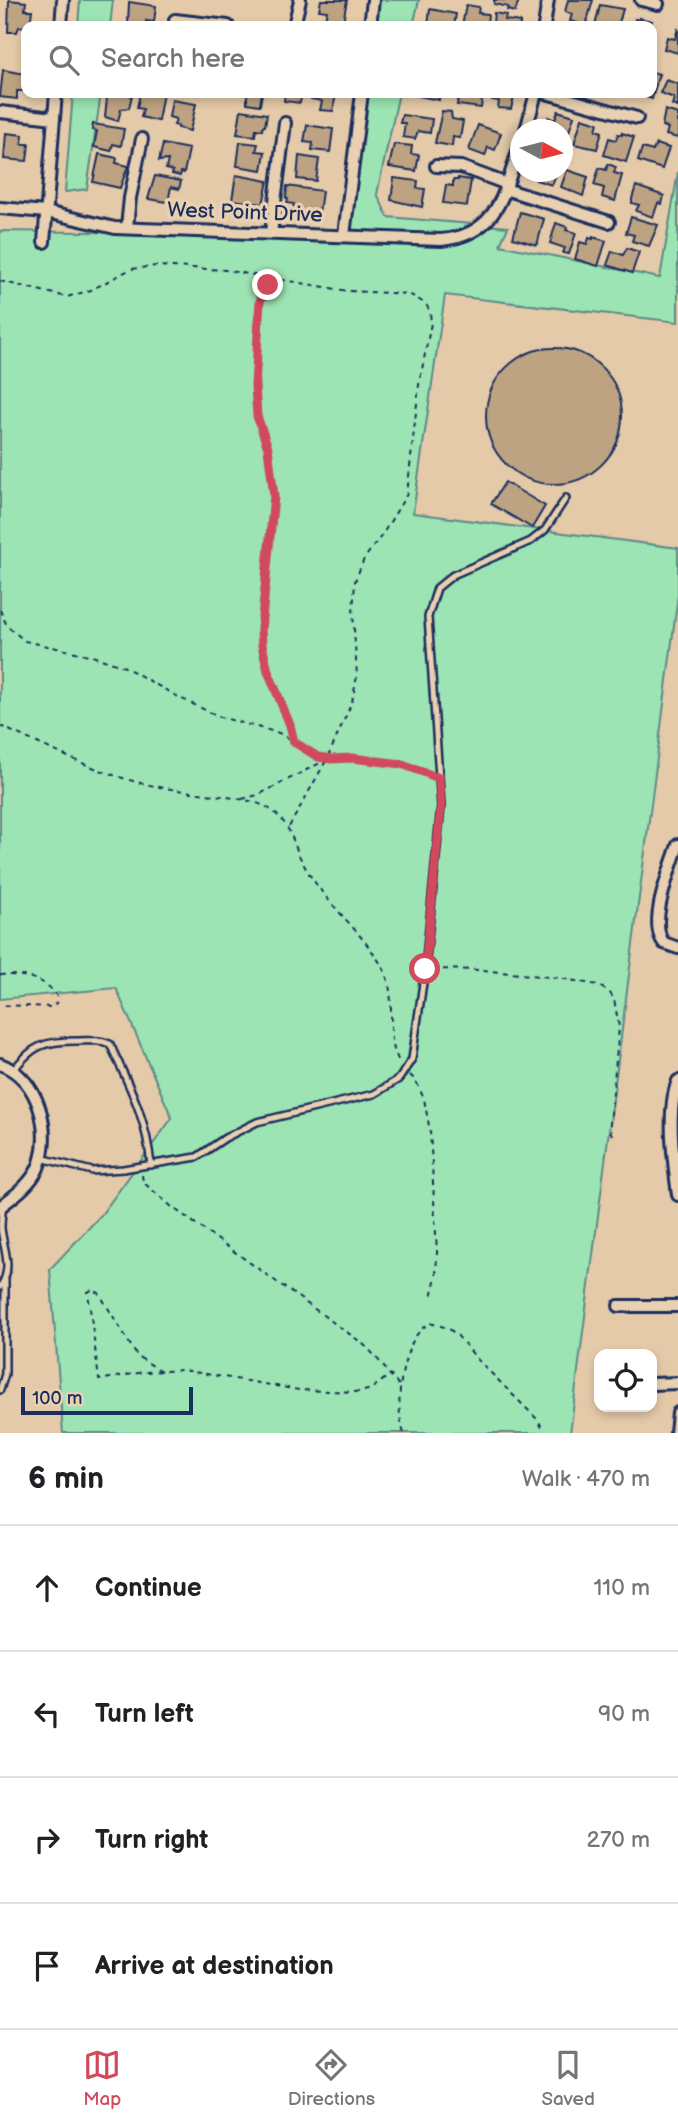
<!DOCTYPE html>
<html lang="en">
<head>
<meta charset="utf-8">
<style>
	body { margin:0; font-family:"Balsamiq Sans",sans-serif; background:#f6f6f6; color:#202124 }
	.controls { position:absolute; right:21px; bottom:21px; display:grid; overflow:hidden; border-radius:14px; box-shadow:0 4px 10px #0003 }
	.controls button { width:63px; height:63px; display:grid; place-items:center; padding:0; border:0; border-bottom:2px solid #e0e0e0; background:#fff; color:#202124; font:35px sans-serif }
	.compass { position:absolute; left:510px; top:119px; width:63px; height:63px; border-radius:50%; background:#fff; box-shadow:0 4px 10px #0003; rotate:97deg }
	.scale { position:absolute; left:21px; bottom:18px; width:172px; box-sizing:border-box; padding-left:7px; border:4px solid #1b2f5e; border-top:0; font-size:19px; line-height:24px; white-space:nowrap; color:#1b2f5e; -webkit-text-stroke:5px #e8d0b0; paint-order:stroke }
	.stop { position:absolute; width:21px; height:21px; margin:-16px; border:5px solid #d1495b; border-radius:50%; background:#fff }
	.stop.end { background:#d1495b; border-color:#fff; box-shadow:0 2px 7px #0008 }
	.list { margin:0; padding:0; list-style:none }
	h2 { display:flex; justify-content:space-between; align-items:center; height:91px; margin:0; padding:0 28px; font-size:30px }
	h2 small { font-size:23px; font-weight:400; color:#757577 }
	.list li { display:grid; grid-template-columns:46px 1fr auto; gap:21px; align-items:center; box-sizing:border-box; height:126px; padding:0 28px; border-top:2px solid #e0e0e0 }
	.list b { display:block; font-size:26px; white-space:nowrap }
	.list em { font-size:23px; font-style:normal; color:#757577 }
	.icon { flex:none; width:38px; height:38px; fill:none; stroke:currentColor; stroke-width:2; stroke-linecap:round; stroke-linejoin:round }
	.map { position:relative; flex:none; width:678px; height:1433px; overflow:hidden }
	.search { position:absolute; background:#fff; box-shadow:0 4px 10px #0003; left:21px; right:21px; top:21px; height:77px; display:flex; align-items:center; gap:18px; box-sizing:border-box; padding:0 24px; border-radius:14px; color:#757577; font-size:26px }
	.sheet { height:595px; background:#fff }
	nav { display:flex; justify-content:space-around; align-items:center; box-sizing:border-box; height:98px; border-top:2px solid #e0e0e0; background:#fff; font-size:19px; color:#757577 }
	nav a { display:grid; justify-items:center; gap:4px }
	nav .on { color:#d1495b }
	.map>svg:first-child { display:block }
	.green { fill:#9ce4b3; stroke:#5c8a88; stroke-width:2 }
	.building { fill:#bea382; stroke:#1b2f5e; stroke-width:2 }
	.lines { fill:none; stroke-linecap:round; stroke-linejoin:round }
	.lane-casing { stroke:#1b2f5e; stroke-width:10 }
	.street-casing { stroke:#1b2f5e; stroke-width:16 }
	.path { stroke:#1b2f5e; stroke-width:2; stroke-dasharray:5 5; stroke-linecap:butt }
	.lane { stroke:#e8d0b0; stroke-width:5 }
	.street { stroke:#e8d0b0; stroke-width:10 }
	.route { stroke:#d1495b; stroke-width:9 }
	.labels { text-anchor:middle; stroke-width:7; stroke-linejoin:round; paint-order:stroke }
	.street-label { font-size:21px; fill:#1b2f5e; stroke:#e8d0b0 }
</style>
</head>
<body>
<div class="map">
<svg width="678" height="1433" viewBox="0 0 678 1433">
	<rect width="100%" height="100%" fill="#e4caa8"/>
	<filter id="ink" filterUnits="userSpaceOnUse"><feTurbulence type="fractalNoise" baseFrequency=".0143" numOctaves="2"/><feDisplacementMap in="SourceGraphic" scale="14" xChannelSelector="R" yChannelSelector="G"/><feConvolveMatrix kernelMatrix="1 2 1 2 8 2 1 2 1" color-interpolation-filters="sRGB"/></filter>
	<g filter="url(#ink)">
		<g class="green">
			<path d="M 80,0 L 113,0 L 110,26 L 78,26 Z"/>
			<path d="M 373,0 L 419,0 L 413,26 L 369,26 Z"/>
			<path d="M 73,93 L 101,93 L 87,189 L 65,192 Z"/>
			<path d="M 361,93 L 399,93 L 377,194 L 388,217 L 508,227 L 500,245 L 660,278 L 678,172 L 678,322 L 445,295 L 413,513 L 678,548 L 678,595 L 570,1433 L 63,1433 L 50,1269 L 101,1215 L 172,1118 L 116,988 L 0,999 L 0,231 L 343,235 Z"/>
		</g>
		<g class="building">
			<path d="M 9,0 L 26,2 L 25,10 L 32,10 L 30,26 L 19,27 L 17,32 L 8,32 Z"/>
			<path d="M 321,0 L 347,0 L 343,22 L 325,18 L 327,11 L 319,10 Z"/>
			<path d="M 494,0 L 519,0 L 515,12 L 507,10 L 508,7 L 494,4 Z"/>
			<path d="M 568,0 L 593,0 L 586,25 L 570,21 L 572,14 L 565,12 Z"/>
			<path d="M 129,2 L 156,6 L 154,22 L 146,21 L 146,26 L 128,25 Z"/>
			<path d="M 466,5 L 479,7 L 478,13 L 488,14 L 487,24 L 490,26 L 462,26 Z"/>
			<path d="M 600,5 L 623,9 L 618,26 L 595,26 Z"/>
			<path d="M 430,9 L 456,14 L 454,26 L 428,26 Z"/>
			<path d="M 494,13 L 506,15 L 505,20 L 520,22 L 520,26 L 496,26 L 496,23 L 493,23 Z"/>
			<path d="M 639,18 L 652,21 L 650,26 L 625,26 L 626,23 L 633,25 L 635,19 L 639,20 Z"/>
			<path d="M 678,28 L 678,53 L 664,49 L 667,37 L 675,39 Z"/>
			<path d="M 3,70 L 26,74 L 24,91 L 17,91 L 17,99 L 0,97 Z"/>
			<path d="M 652,72 L 659,74 L 652,99 L 639,95 L 640,93 L 652,93 Z"/>
			<path d="M 666,80 L 678,84 L 678,107 L 672,105 L 674,98 L 660,93 Z"/>
			<path d="M 105,93 L 124,93 L 132,95 L 129,108 L 121,109 L 118,121 L 105,117 L 107,98 L 104,98 Z"/>
			<path d="M 140,93 L 163,93 L 158,121 L 141,117 L 143,109 L 137,108 Z"/>
			<path d="M 247,93 L 265,93 L 262,93 L 260,105 L 247,103 Z"/>
			<path d="M 285,93 L 302,93 L 300,103 L 284,101 Z"/>
			<path d="M 312,93 L 336,93 L 333,111 L 320,110 L 322,101 L 311,99 Z"/>
			<path d="M 440,93 L 439,100 L 408,94 L 408,93 Z"/>
			<path d="M 459,93 L 483,93 L 481,108 L 457,105 Z"/>
			<path d="M 493,93 L 515,93 L 511,109 L 498,108 L 499,101 L 492,100 Z"/>
			<path d="M 172,100 L 196,104 L 190,131 L 178,128 L 178,126 L 174,125 L 176,119 L 169,117 Z"/>
			<path d="M 241,110 L 267,114 L 265,126 L 263,126 L 262,130 L 256,129 L 255,136 L 237,134 Z"/>
			<path d="M 665,110 L 678,114 L 678,138 L 666,135 L 668,128 L 662,126 Z"/>
			<path d="M 442,111 L 451,112 L 452,119 L 463,121 L 460,138 L 453,137 L 452,146 L 435,143 Z"/>
			<path d="M 558,111 L 574,116 L 566,141 L 562,140 L 562,130 L 544,130 L 548,117 L 555,120 Z"/>
			<path d="M 402,115 L 432,119 L 430,133 L 418,131 L 415,139 L 403,137 L 405,123 L 400,123 Z"/>
			<path d="M 582,118 L 598,123 L 596,130 L 602,132 L 597,149 L 574,144 Z"/>
			<path d="M 93,124 L 124,129 L 121,146 L 113,144 L 111,151 L 94,147 L 97,131 L 92,130 Z"/>
			<path d="M 307,125 L 333,129 L 330,152 L 312,150 L 313,143 L 304,142 Z"/>
			<path d="M 478,125 L 501,133 L 495,150 L 488,147 L 485,156 L 469,150 Z"/>
			<path d="M 6,133 L 23,135 L 22,144 L 29,144 L 27,161 L 4,159 Z"/>
			<path d="M 622,133 L 634,137 L 626,162 L 604,155 L 609,138 L 616,140 L 618,134 L 622,135 Z"/>
			<path d="M 240,142 L 258,144 L 256,151 L 265,152 L 262,170 L 237,166 Z"/>
			<path d="M 163,144 L 189,149 L 184,173 L 181,172 L 180,176 L 172,174 L 173,171 L 166,169 L 168,160 L 159,161 Z"/>
			<path d="M 394,144 L 412,146 L 411,154 L 419,155 L 416,171 L 389,167 Z"/>
			<path d="M 656,144 L 669,148 L 662,169 L 638,161 L 642,148 L 653,151 Z"/>
			<path d="M 99,154 L 117,158 L 116,163 L 128,166 L 120,188 L 93,182 Z"/>
			<path d="M 299,156 L 319,159 L 316,181 L 297,179 Z"/>
			<path d="M 608,164 L 616,167 L 614,173 L 622,175 L 615,201 L 602,197 L 604,188 L 594,185 L 599,168 L 606,170 Z"/>
			<path d="M 567,170 L 588,177 L 583,196 L 561,187 Z"/>
			<path d="M 539,172 L 557,172 L 552,185 L 536,180 Z"/>
			<path d="M 236,175 L 268,181 L 263,204 L 232,200 Z"/>
			<path d="M 155,176 L 181,181 L 179,189 L 171,187 L 168,202 L 148,199 Z"/>
			<path d="M 394,178 L 418,181 L 417,188 L 425,189 L 422,207 L 391,200 Z"/>
			<path d="M 458,178 L 471,180 L 467,206 L 443,203 L 446,185 L 453,186 L 453,180 L 458,180 Z"/>
			<path d="M 287,186 L 322,191 L 319,213 L 293,210 L 294,204 L 287,203 L 288,199 L 286,198 Z"/>
			<path d="M 636,186 L 664,196 L 662,204 L 658,203 L 653,217 L 636,211 L 639,205 L 632,203 L 632,199 Z"/>
			<path d="M 520,212 L 544,219 L 537,245 L 513,238 Z"/>
			<path d="M 631,217 L 658,225 L 649,246 L 632,241 L 634,235 L 626,233 Z"/>
			<path d="M 556,223 L 567,227 L 566,230 L 576,233 L 569,254 L 563,253 L 565,248 L 550,243 Z"/>
			<path d="M 593,237 L 606,241 L 598,266 L 575,259 L 580,242 L 587,244 L 589,238 L 593,239 Z"/>
			<path d="M 627,248 L 639,252 L 632,273 L 607,265 L 612,251 L 623,255 Z"/>
			<circle cx="554" cy="416" r="68"/>
			<path d="M 505,482 L 545,506 L 532,528 L 491,504 Z"/>
		</g>
		<g class="lines">
			<defs>
				<g id="lane">
					<path d="M 13,1071 C 32,1045 45,1041 76,1041 C 89,1041 98,1039 110,1044 C 130,1088 146,1116 151,1165"/>
					<path d="M 41,1158 L 92,1171 L 123,1169 L 197,1157 L 225,1138 L 257,1122 L 374,1094 L 399,1079 L 412,1059 L 425,969 L 441,806 L 428,617 L 437,588 L 453,575 L 531,541 L 545,530 L 566,498"/>
					<path d="M 0,1287 C 14,1268 3,1248 1,1228 C 1,1220 2,1212 3,1205"/>
					<path d="M 0,1390 L 5,1374 L 5,1280"/>
				</g>
				<g id="street">
					<path d="M 641,0 L 658,4"/>
					<path d="M 175,20 L 228,26"/>
					<path d="M 61,26 L 63,0"/>
					<path d="M 294,26 L 300,0"/>
					<path d="M 370,26 L 373,0"/>
					<path d="M 544,26 L 548,0"/>
					<path d="M 546,93 L 637,118"/>
					<path d="M 0,112 L 54,118"/>
					<path d="M 526,130 L 536,93"/>
					<path d="M 436,166 L 461,167 L 507,184"/>
					<path d="M 505,189 L 609,222"/>
					<path d="M 0,208 L 46,212 L 115,228 L 441,240 C 499,235 504,192 520,145"/>
					<path d="M 127,227 L 130,198 L 142,139"/>
					<path d="M 271,233 L 285,123"/>
					<path d="M 344,235 L 362,93"/>
					<path d="M 44,242 L 56,93"/>
					<path d="M 678,845 C 671,868 647,923 664,943 L 678,948"/>
					<path d="M 0,1064 C 39,1078 53,1132 38,1168 C 30,1185 14,1196 0,1207"/>
					<path d="M 678,1081 C 666,1110 674,1163 678,1195"/>
					<path d="M 619,1306 L 678,1306"/>
					<path d="M 652,1384 L 678,1383"/>
					<path d="M 676,1433 L 678,1413"/>
				</g>
			</defs>
			<use href="#lane" class="lane-casing"/>
			<use href="#street" class="street-casing"/>
			<g class="path">
				<path d="M 274,280 L 262,292 L 260,301 L 255,386 L 257,416 L 268,448 L 274,496 L 261,629 L 262,645 L 268,671 L 290,725 L 293,740"/>
				<path d="M 0,281 L 67,297 L 91,290 L 131,269 L 156,266 L 225,270 L 348,291 L 409,294 L 426,304 L 430,312 L 431,323 L 419,385 L 407,494 L 382,535 L 364,559 L 355,581 L 353,613 L 357,676 L 352,702 L 327,759 L 289,827"/>
				<path d="M 0,610 L 7,626 L 25,641 L 89,655 L 125,667 L 178,697 L 220,717 L 279,733 L 318,757 L 331,759 L 352,758 L 402,764 L 431,775"/>
				<path d="M 0,726 C 43,745 87,768 133,781 C 162,789 192,792 222,796 C 237,799 254,800 268,808 C 293,824 291,842 304,865 C 324,902 359,928 382,966 C 400,997 382,1034 400,1063"/>
				<path d="M 242,799 L 258,795 L 326,760"/>
				<path d="M 433,969 L 482,970 L 559,978 L 598,985 L 610,993 L 614,999 L 619,1027 L 610,1124 L 611,1133 L 615,1139"/>
				<path d="M 0,975 C 22,974 50,978 59,1001 L 51,1007 L 0,1005"/>
				<path d="M 410,1075 L 416,1081 L 424,1099 L 430,1131 L 437,1252 L 436,1277 L 431,1297"/>
				<path d="M 142,1175 L 143,1182 L 172,1207 L 362,1343 C 377,1356 386,1371 399,1385"/>
				<path d="M 161,1371 L 137,1356 L 99,1293 L 92,1290 L 88,1292 L 99,1380 L 144,1372 L 183,1370 L 299,1390 L 360,1392 L 371,1389 L 390,1375"/>
				<path d="M 404,1433 C 393,1406 402,1336 430,1323 L 448,1328 L 457,1335 L 478,1360 L 539,1421 L 544,1433"/>
			</g>
			<use href="#lane" class="lane"/>
			<use href="#street" class="street"/>
		</g>
	</g>
	<g class="lines" filter="url(#ink)">
		<path class="route" d="M 268,285 L 260,301 L 255,386 L 257,416 L 268,448 L 274,496 L 261,629 L 262,645 L 268,671 L 290,725 L 294,742 L 318,757 L 331,759 L 352,758 L 402,764 L 439,778 L 441,806 L 425,969"/>
	</g>
	<g class="labels">
		<g class="street-label">
			<text transform="translate(245 212) rotate(2)" y="7">West Point Drive</text>
		</g>
	</g>
</svg>
<div class="controls">
<button><svg class="icon" aria-label="locate" viewBox="0 0 24 24"><circle cx="12" cy="12" r="6"/><path d="M12 2v4M12 18v4M2 12h4M18 12h4"/></svg></button>
</div>
<svg class="compass" viewBox="-18 -18 36 36"><path d="M0-13l5 13h-10z" fill="#e53935"/><path d="M0 13l5-13h-10z" fill="#757577"/></svg>
<div class="scale">100 m</div>
<div class="stop" style="left:425px;top:969px"></div>
<div class="stop end" style="left:268px;top:285px"></div>
<div class="search"><svg class="icon" aria-label="search" viewBox="0 0 24 24"><circle cx="10" cy="10" r="6"/><path d="M15 15l6 6"/></svg>Search here</div>
</div>
<section class="sheet">
<h2>6 min<small>Walk · 470 m</small></h2>
<ul class="list">
<li><svg class="icon" aria-label="ahead" viewBox="0 0 24 24"><path d="M12 20V5M6 11l6-6 6 6"/></svg><div><b>Continue</b></div><em>110 m</em></li>
<li><svg class="icon" aria-label="left" viewBox="0 0 24 24"><path d="M17 20v-9H6M10 6l-5 5 5 5"/></svg><div><b>Turn left</b></div><em>90 m</em></li>
<li><svg class="icon" aria-label="right" viewBox="0 0 24 24"><path d="M7 20v-9h11M14 6l5 5-5 5"/></svg><div><b>Turn right</b></div><em>270 m</em></li>
<li><svg class="icon" aria-label="arrive" viewBox="0 0 24 24"><path d="M6 21V4h12l-3 4 3 4H6"/></svg><div><b>Arrive at destination</b></div></li>
</ul>
</section>
<nav>
<a class="on"><svg class="icon" aria-label="map" viewBox="0 0 24 24"><path d="M3 6l6-2 6 2 6-2v14l-6 2-6-2-6 2zM9 4v14M15 6v14"/></svg>Map</a>
<a><svg class="icon" aria-label="directions" viewBox="0 0 24 24"><path d="M12 3l9 9-9 9-9-9zM9 14v-3h6M13 9l2 2-2 2"/></svg>Directions</a>
<a><svg class="icon" aria-label="saved" viewBox="0 0 24 24"><path d="M7 4h10v16l-5-4-5 4z"/></svg>Saved</a>
</nav>
</body>
</html>
